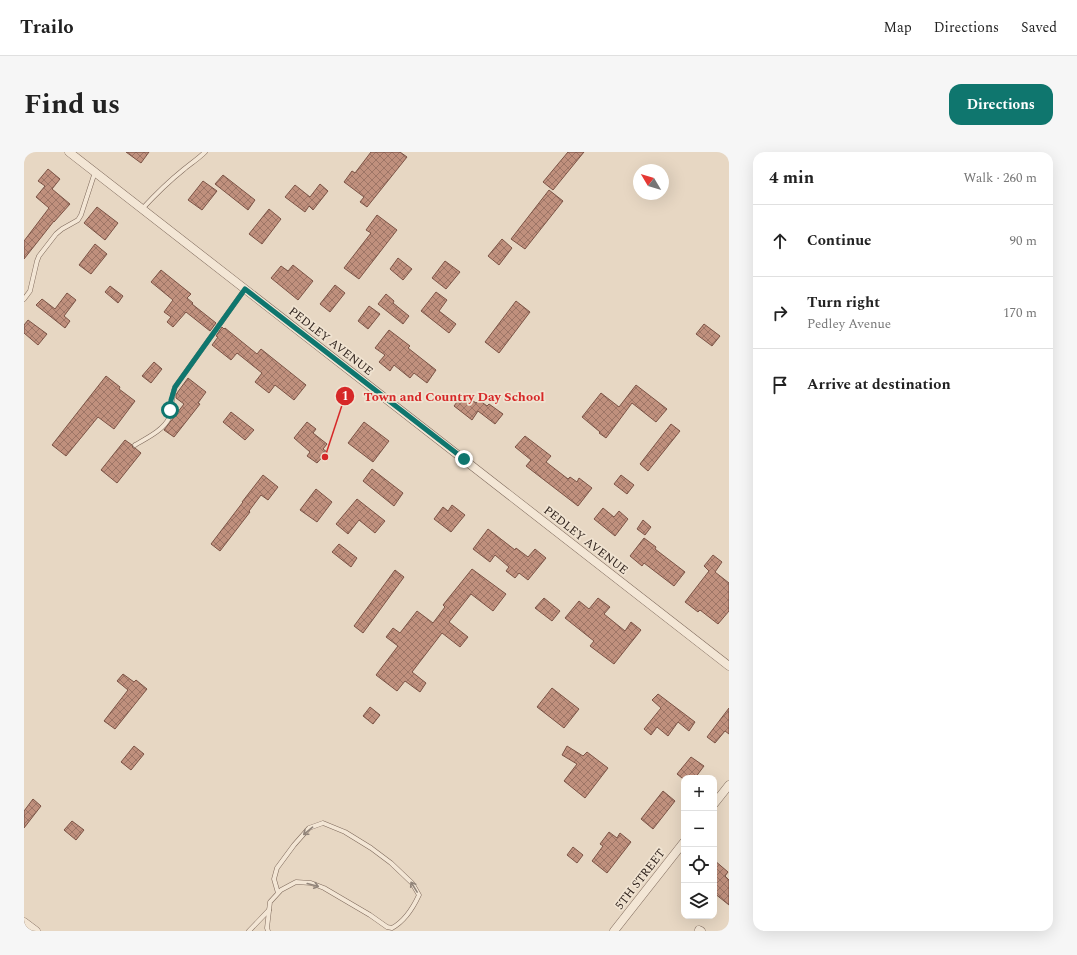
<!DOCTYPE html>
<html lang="en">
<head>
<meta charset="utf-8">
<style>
	body { margin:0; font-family:Spectral,serif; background:#f6f6f6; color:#222 }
	.controls { position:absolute; right:12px; bottom:12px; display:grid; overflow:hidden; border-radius:8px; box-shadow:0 4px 16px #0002 }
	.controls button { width:36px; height:36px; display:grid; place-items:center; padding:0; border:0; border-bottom:1px solid #e0e0e0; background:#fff; color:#222; font:20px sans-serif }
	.compass { position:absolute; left:609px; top:12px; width:36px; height:36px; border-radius:50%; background:#fff; box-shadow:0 4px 16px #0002; rotate:308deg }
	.stop { position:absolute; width:12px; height:12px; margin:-9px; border:3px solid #0f766e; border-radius:50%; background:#fff }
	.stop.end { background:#0f766e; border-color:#fff; box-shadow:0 1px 4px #0008 }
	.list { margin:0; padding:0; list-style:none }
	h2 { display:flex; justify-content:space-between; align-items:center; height:52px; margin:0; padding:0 16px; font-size:17px }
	h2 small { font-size:13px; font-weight:400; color:#767676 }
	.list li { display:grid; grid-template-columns:26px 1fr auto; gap:12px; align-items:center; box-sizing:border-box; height:72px; padding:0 16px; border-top:1px solid #e0e0e0 }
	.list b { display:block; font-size:15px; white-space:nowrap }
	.list p { margin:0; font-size:13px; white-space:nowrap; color:#767676 }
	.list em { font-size:13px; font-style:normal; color:#767676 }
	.icon { flex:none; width:22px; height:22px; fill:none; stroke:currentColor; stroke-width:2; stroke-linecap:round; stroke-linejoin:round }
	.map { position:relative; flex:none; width:705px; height:779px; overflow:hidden; border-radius:12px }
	header { display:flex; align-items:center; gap:24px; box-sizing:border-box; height:56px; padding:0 20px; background:#fff; border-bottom:1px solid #e0e0e0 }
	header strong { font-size:19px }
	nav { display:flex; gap:22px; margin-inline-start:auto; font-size:14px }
	.intro { display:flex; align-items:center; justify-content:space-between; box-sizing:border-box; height:96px; padding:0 24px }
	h1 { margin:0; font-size:28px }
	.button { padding:10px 18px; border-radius:12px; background:#0f766e; color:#fff; font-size:14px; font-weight:700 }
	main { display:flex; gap:24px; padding:0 24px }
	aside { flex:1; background:#fff; border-radius:12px; box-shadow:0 4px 16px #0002 }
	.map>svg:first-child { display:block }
	.building { fill:url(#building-cross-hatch); stroke:#7b5345 }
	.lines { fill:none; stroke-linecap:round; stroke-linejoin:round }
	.lane-casing { stroke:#7f6a5c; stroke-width:5 }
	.street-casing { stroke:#7f6a5c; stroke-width:9 }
	.lane { stroke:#f3e6d5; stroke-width:4 }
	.street { stroke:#f3e6d5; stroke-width:8 }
	.oneway { stroke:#92857a }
	.route { stroke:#0f766e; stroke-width:5 }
	.labels { text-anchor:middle; stroke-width:3.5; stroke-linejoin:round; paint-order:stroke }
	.street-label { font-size:12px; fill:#31241e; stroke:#f0e3d1 }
	.leader { fill:none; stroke:#d62828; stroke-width:1.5 }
	.callout-dot { fill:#d62828; stroke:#f0e3d1; stroke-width:1.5 }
	.mark-label { font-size:12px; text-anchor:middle; font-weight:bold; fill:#fff }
	.callout-label { font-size:13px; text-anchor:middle; font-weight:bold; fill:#d62828; stroke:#f0e3d1; stroke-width:3.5; stroke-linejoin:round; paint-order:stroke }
</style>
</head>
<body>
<header>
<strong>Trailo</strong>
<nav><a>Map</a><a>Directions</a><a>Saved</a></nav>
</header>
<div class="intro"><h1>Find us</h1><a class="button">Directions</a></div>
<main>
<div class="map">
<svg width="705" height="779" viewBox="0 0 705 779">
	<defs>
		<pattern id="building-cross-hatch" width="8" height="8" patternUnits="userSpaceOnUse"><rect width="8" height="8" fill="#c0907d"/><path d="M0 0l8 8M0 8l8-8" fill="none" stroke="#9d7566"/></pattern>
	</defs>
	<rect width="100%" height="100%" fill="#e7d7c3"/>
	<g class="building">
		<path d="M 102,0 L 125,0 L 117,11 Z"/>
		<path d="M 347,0 L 376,0 L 383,5 L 343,55 L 336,50 L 340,45 L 320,30 L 328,19 L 331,21 Z"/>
		<path d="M 544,0 L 560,0 L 529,38 L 519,30 Z"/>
		<path d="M 24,17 L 36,27 L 28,37 L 46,52 L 30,70 L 30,69 L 0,107 L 0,89 L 25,56 L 12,45 L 21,34 L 14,29 Z"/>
		<path d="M 199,23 L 231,48 L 224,58 L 191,32 Z"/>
		<path d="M 179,29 L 193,39 L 178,58 L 164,48 Z"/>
		<path d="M 296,32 L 304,39 L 289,58 L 285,54 L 281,60 L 261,45 L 271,33 L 286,45 Z"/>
		<path d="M 525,38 L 539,49 L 501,97 L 487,87 Z"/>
		<path d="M 73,55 L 94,71 L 81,88 L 60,71 Z"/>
		<path d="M 245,57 L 257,67 L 238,92 L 225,82 Z"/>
		<path d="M 353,63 L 373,78 L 335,127 L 320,116 L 347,81 L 342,78 Z"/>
		<path d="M 478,87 L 488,96 L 475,113 L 464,104 Z"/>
		<path d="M 71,92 L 83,102 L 67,122 L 55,113 Z"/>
		<path d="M 374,106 L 388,117 L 379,128 L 366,117 Z"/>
		<path d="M 421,109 L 436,120 L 422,137 L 408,126 Z"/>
		<path d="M 269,113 L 289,129 L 274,148 L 247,126 L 257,114 L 264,119 Z"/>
		<path d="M 137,118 L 167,142 L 163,146 L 169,151 L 168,152 L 192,171 L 186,179 L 162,160 L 149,175 L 143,170 L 147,165 L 140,160 L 149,148 L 127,130 Z"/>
		<path d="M 311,133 L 321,141 L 306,160 L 296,152 Z"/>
		<path d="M 86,134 L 99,144 L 94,151 L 81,140 Z"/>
		<path d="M 412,140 L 423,148 L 415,159 L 432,172 L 425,181 L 397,159 Z"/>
		<path d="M 43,141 L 52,148 L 40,164 L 46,169 L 41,176 L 12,153 L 18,147 L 31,157 Z"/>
		<path d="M 362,142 L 370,149 L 369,151 L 385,164 L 379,172 L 354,152 Z"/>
		<path d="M 492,149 L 506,160 L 475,201 L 461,190 Z"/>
		<path d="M 345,154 L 356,162 L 344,177 L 334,169 Z"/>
		<path d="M 4,168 L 23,182 L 14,193 L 0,181 L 0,173 Z"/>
		<path d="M 680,172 L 696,184 L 688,194 L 672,182 Z"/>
		<path d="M 198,175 L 200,177 L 201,176 L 233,202 L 237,197 L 282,233 L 270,248 L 251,233 L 245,241 L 231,230 L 238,221 L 213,201 L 207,208 L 188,193 L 194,185 L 192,184 Z"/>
		<path d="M 365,178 L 386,194 L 384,196 L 412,218 L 403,231 L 390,221 L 386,226 L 370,213 L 366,219 L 355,210 L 361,203 L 351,196 Z"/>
		<path d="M 130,210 L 138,217 L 127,231 L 118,224 Z"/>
		<path d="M 82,224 L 96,235 L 95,237 L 111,249 L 90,277 L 74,265 L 42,304 L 28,293 Z"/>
		<path d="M 164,226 L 182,240 L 174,251 L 176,252 L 150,285 L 140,278 L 160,252 L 152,246 L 152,243 L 153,241 Z"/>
		<path d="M 612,233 L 643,257 L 632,270 L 608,251 L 582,286 L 575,281 L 576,280 L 558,265 L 577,241 L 595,255 Z"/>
		<path d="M 439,242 L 452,251 L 455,248 L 463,254 L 465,252 L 479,262 L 471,272 L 454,259 L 448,268 L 430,254 Z"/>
		<path d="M 207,260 L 230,278 L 221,288 L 199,270 Z"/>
		<path d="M 283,270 L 292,277 L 289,281 L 303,292 L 299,297 L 303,300 L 293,311 L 283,304 L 286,300 L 270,286 Z"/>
		<path d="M 340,270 L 365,289 L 349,310 L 324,291 Z"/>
		<path d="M 647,272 L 656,279 L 624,319 L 616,312 Z"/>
		<path d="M 501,284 L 527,304 L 522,310 L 544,327 L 546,325 L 553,330 L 555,326 L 568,336 L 554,354 L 502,314 L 507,308 L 491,295 Z"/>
		<path d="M 101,288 L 108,293 L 109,296 L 111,296 L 117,301 L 93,331 L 77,318 Z"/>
		<path d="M 348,317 L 379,341 L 370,354 L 339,329 Z"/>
		<path d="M 239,323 L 254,335 L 244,348 L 237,343 L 225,359 L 226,360 L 196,399 L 187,392 L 219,350 L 218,350 Z"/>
		<path d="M 597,323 L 610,333 L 603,342 L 590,332 Z"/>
		<path d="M 292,337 L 308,350 L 293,370 L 276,358 Z"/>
		<path d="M 333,347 L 361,369 L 351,381 L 335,368 L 324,382 L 312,372 Z"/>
		<path d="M 428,353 L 441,363 L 427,380 L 410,367 L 419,355 L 424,359 Z"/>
		<path d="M 579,356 L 590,365 L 595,359 L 604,367 L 591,384 L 570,367 Z"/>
		<path d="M 619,368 L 627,375 L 621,383 L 613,377 Z"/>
		<path d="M 464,377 L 491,398 L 492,396 L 504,405 L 511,397 L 522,406 L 504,428 L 495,421 L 491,426 L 482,419 L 485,415 L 471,403 L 466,410 L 449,397 Z"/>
		<path d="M 620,386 L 632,395 L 631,397 L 661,420 L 650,434 L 620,411 L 618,414 L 606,404 Z"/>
		<path d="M 315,392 L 333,406 L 327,415 L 308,400 Z"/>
		<path d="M 689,403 L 698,410 L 691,420 L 705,431 L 705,459 L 694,472 L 676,458 L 674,460 L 661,450 L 685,419 L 680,414 Z"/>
		<path d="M 448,417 L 482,442 L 469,459 L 447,442 L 425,470 L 444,485 L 436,495 L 418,481 L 388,520 L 402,531 L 396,540 L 381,529 L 373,539 L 352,523 L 374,494 L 362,485 L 369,476 L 376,481 L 393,459 L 409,471 L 421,455 L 419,453 Z"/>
		<path d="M 371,418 L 380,425 L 339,481 L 330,474 Z"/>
		<path d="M 520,446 L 536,459 L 528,469 L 511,456 Z"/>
		<path d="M 574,446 L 586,455 L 580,462 L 601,479 L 607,470 L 617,478 L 590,512 L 566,494 L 570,489 L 541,466 L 555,449 L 565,457 Z"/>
		<path d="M 99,522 L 110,530 L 112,528 L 123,537 L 91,577 L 80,569 L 104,538 L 93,529 Z"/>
		<path d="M 528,536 L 555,557 L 540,576 L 513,555 Z"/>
		<path d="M 634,542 L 671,570 L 665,579 L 654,570 L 644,584 L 633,575 L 627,583 L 620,577 L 637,556 L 628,548 Z"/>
		<path d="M 346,555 L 356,563 L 349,572 L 339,564 Z"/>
		<path d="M 705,556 L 705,582 L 701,579 L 691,591 L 683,585 Z"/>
		<path d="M 110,594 L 120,602 L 107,618 L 97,610 Z"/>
		<path d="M 543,594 L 559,604 L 563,600 L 584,616 L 561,646 L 540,629 L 553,612 L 538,603 Z"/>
		<path d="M 667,605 L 680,614 L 671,626 L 658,626 L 653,622 Z"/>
		<path d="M 639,639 L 651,649 L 629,677 L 617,667 Z"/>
		<path d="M 9,647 L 17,654 L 0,676 L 0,659 Z"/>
		<path d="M 48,669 L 60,678 L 52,688 L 40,678 Z"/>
		<path d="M 585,680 L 593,686 L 596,681 L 607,690 L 583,721 L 568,709 L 579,694 L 576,692 Z"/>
		<path d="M 549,695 L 559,703 L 553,711 L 543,703 Z"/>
		<path d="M 690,708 L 704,720 L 701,724 L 705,728 L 705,753 L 690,741 Z"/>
	</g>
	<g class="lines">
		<defs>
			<g id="lane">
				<path d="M 118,57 C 131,43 144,30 159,18 C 166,12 174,7 181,0"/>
				<path d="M 0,147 L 6,139 L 13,109 L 15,104 L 32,82 L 38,77 L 54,68 L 57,63 L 71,20"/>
				<path d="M 111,293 C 121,287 140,278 145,266 C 148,257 147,245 151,235 L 221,137"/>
				<path d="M 225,779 L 245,758"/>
				<path d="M 244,779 L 243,776 L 246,750 L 257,738 L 272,730 L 287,731 L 300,736 L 346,763 L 363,775 L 368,776 C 381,769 389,756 395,743 L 388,731 L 367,711 L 347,696 L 321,680 L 299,671 L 285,676 L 270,693 L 253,716 L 250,727 L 254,741"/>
			</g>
			<g id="street">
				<path d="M 45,0 L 705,514"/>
				<path d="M 690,652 L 705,633"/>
				<path d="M 0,770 L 12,779"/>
				<path d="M 675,778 L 677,779"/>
				<path d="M 590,779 L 660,690"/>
			</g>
		</defs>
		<use href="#lane" class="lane-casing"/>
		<use href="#street" class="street-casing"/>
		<use href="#lane" class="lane"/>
		<use href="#street" class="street"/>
	</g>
	<defs><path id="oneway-shaft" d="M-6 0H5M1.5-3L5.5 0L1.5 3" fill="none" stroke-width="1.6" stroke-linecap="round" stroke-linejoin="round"/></defs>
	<g class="oneway">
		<use href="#oneway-shaft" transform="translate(284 679) rotate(140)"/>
		<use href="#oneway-shaft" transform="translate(289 733) rotate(15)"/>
		<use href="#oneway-shaft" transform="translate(390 735) rotate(-122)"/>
	</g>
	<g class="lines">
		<path class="route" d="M 146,258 L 147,248 L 151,235 L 221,137 L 440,307"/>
	</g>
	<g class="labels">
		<g class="street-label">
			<text transform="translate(307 189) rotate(38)" y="4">PEDLEY AVENUE</text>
			<text transform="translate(562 388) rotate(38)" y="4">PEDLEY AVENUE</text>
			<text transform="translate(616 727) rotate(-52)" y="4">5TH STREET</text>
		</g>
	</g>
	<path class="leader" d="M301 305L321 244"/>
	<g class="callout-dot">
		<circle cx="301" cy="305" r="4"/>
		<circle cx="321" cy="244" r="10"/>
	</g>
	<g class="mark-label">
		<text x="321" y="248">1</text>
	</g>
	<g class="callout-label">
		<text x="430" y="249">Town and Country Day School</text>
	</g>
</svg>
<div class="controls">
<button>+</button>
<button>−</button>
<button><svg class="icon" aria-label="locate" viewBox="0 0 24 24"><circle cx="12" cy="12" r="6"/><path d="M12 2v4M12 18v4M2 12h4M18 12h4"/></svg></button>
<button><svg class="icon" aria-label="layers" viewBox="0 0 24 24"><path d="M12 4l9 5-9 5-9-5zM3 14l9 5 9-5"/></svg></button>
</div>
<svg class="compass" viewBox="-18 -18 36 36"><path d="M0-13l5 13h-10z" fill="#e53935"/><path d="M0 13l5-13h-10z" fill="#767676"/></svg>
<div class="stop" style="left:146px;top:258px"></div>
<div class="stop end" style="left:440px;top:307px"></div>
</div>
<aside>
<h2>4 min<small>Walk · 260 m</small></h2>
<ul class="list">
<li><svg class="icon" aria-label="ahead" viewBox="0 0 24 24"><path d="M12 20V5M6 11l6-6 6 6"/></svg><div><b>Continue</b></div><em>90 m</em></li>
<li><svg class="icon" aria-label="right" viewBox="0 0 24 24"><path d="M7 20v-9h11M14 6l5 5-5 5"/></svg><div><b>Turn right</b><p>Pedley Avenue</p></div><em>170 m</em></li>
<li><svg class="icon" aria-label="arrive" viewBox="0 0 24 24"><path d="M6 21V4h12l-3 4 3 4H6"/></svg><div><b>Arrive at destination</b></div></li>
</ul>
</aside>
</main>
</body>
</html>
